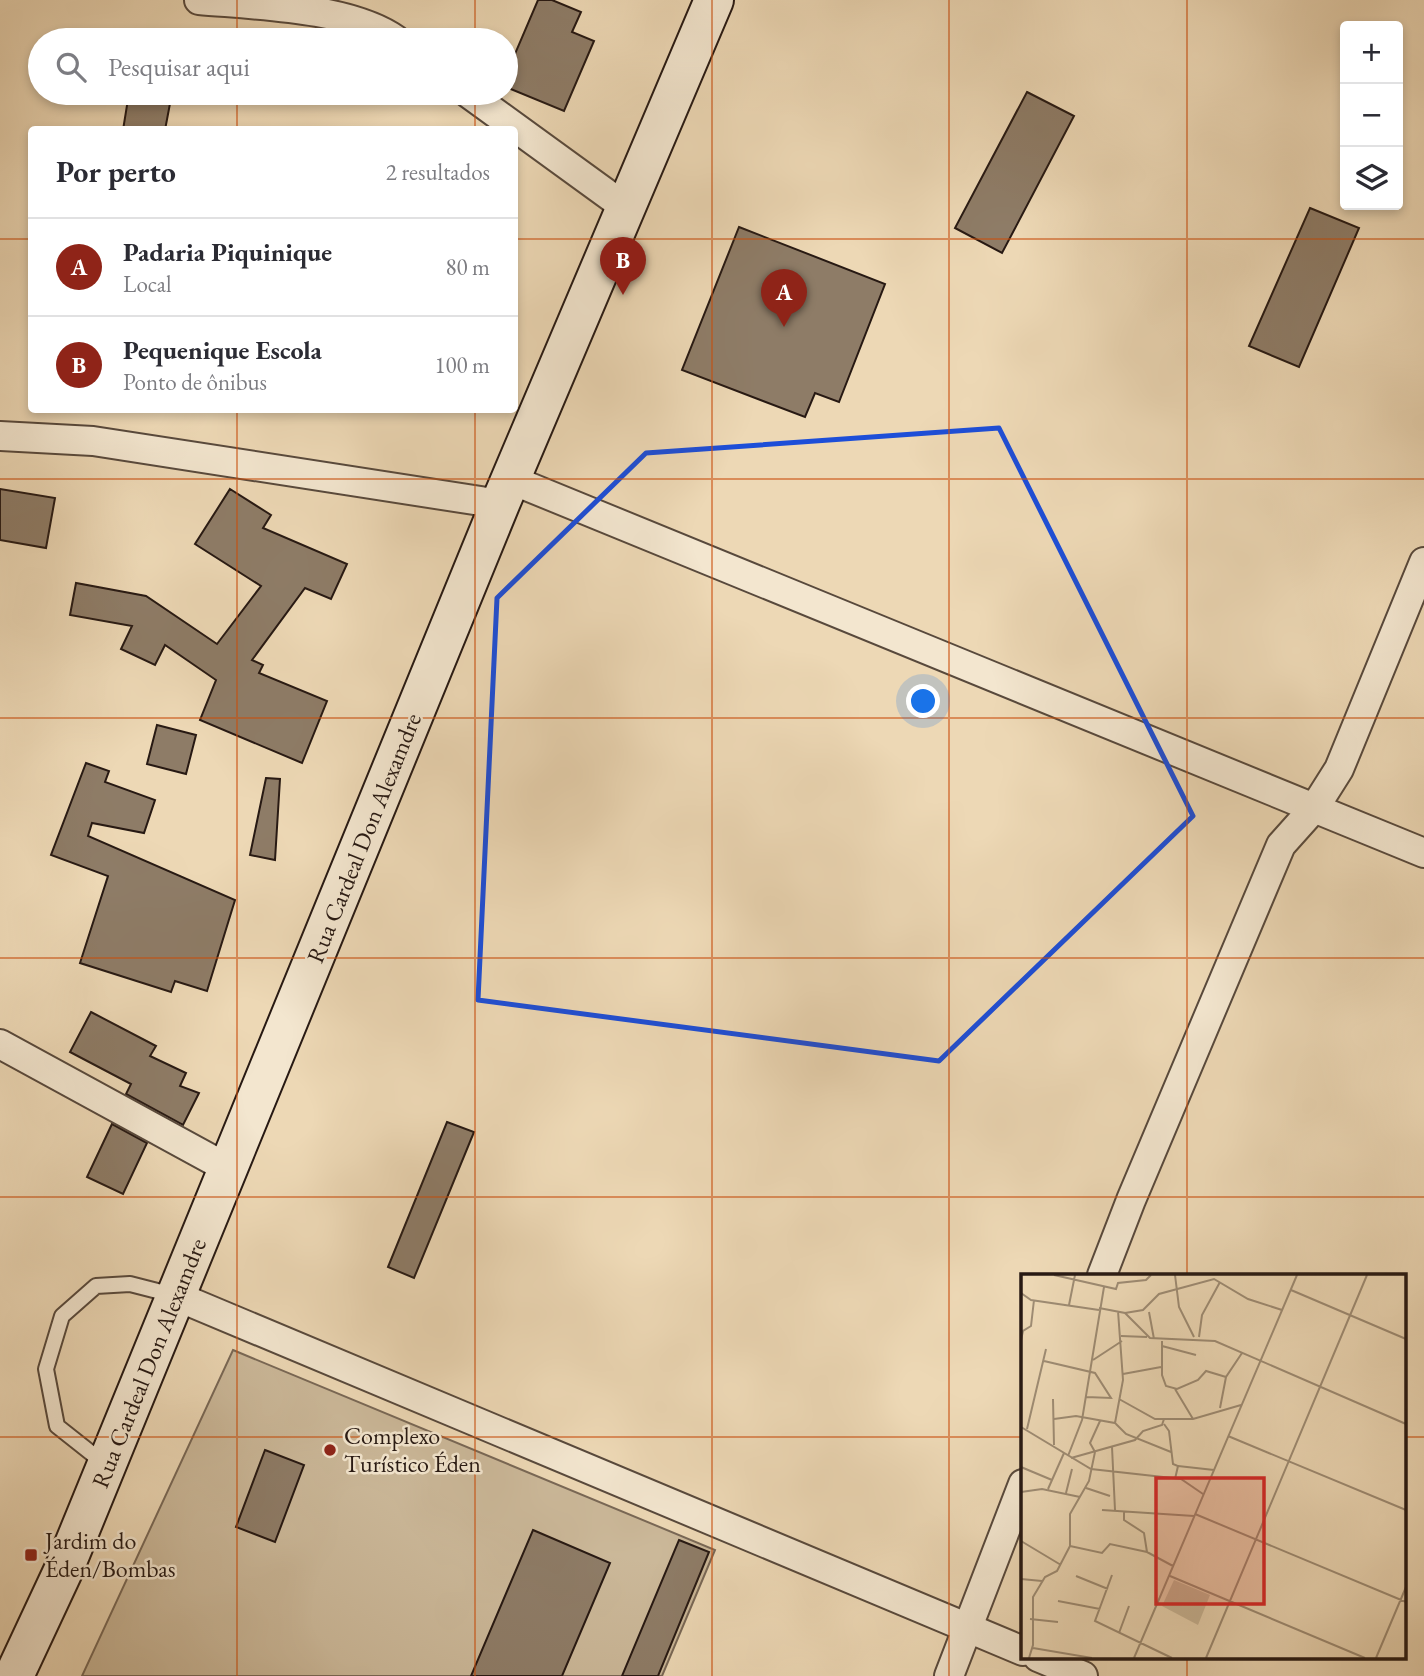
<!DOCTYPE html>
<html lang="pt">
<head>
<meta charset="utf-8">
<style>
	body { margin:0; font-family:"EB Garamond",serif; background:#f7f7f7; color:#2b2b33 }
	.controls { position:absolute; right:21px; top:21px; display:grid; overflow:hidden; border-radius:7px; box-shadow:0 4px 10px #0003 }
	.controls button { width:63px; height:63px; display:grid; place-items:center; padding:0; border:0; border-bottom:2px solid #e1e1e2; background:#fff; color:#2b2b33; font:35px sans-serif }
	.you { position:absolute; left:924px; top:702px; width:24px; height:24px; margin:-18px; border:5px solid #fff; border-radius:50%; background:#1a73e8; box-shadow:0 0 0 10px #1a73e833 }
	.badge { display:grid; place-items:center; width:46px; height:46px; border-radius:50%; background:#8f2418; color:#fff; font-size:23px; font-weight:700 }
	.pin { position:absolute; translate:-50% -58px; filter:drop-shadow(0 2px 4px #0008) }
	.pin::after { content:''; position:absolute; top:37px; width:24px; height:21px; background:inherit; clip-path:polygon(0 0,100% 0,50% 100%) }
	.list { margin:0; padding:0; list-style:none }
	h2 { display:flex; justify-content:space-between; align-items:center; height:91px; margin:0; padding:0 28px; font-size:30px }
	h2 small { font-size:23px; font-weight:400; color:#7c7c81 }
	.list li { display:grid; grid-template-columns:46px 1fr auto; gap:21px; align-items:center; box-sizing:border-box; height:98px; padding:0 28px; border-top:2px solid #e1e1e2 }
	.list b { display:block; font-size:26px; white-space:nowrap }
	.list p { margin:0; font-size:23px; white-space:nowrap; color:#7c7c81 }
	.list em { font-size:23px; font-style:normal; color:#7c7c81 }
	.icon { flex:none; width:38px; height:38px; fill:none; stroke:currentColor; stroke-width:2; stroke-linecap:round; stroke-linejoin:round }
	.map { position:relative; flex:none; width:1424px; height:1676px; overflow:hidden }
	.search { position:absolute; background:#fff; box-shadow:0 4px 10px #0003; left:28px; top:28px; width:490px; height:77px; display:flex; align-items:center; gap:18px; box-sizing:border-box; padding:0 24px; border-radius:38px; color:#7c7c81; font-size:26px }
	.panel { position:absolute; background:#fff; box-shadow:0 4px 10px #0003; left:28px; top:126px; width:490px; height:287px; border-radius:7px }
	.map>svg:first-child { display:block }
	.green { fill:#cbb899; stroke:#796856; stroke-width:2 }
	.building { fill:#8e7c67; stroke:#271913; stroke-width:2 }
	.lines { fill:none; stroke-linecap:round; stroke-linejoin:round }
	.service-casing { stroke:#58493c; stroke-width:18 }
	.minor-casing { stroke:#58493c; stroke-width:32 }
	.secondary-casing { stroke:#271913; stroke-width:42 }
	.service { stroke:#f3e6cf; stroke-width:14 }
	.minor { stroke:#f3e6cf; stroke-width:28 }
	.secondary { stroke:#f3e6cf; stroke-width:38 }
	.marked { fill:none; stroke:#1d4ed8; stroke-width:5; stroke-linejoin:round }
	.grid { fill:none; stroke:#cb4f0d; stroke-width:2; stroke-opacity:0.55 }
	.poi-dot { fill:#8f2418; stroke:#f3e6cf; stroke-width:2.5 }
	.labels { text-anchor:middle; stroke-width:5; stroke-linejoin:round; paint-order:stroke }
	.street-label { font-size:24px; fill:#271913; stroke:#f3e6cf }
	.poi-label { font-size:24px; fill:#271913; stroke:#f3e6cf; text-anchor:start }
	.inset-road { fill:none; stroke:#9e8c74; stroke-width:2 }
	.view { fill:#d62828; fill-opacity:0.15; stroke:#d62828; stroke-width:3.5 }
	.inset-edge { fill:none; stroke:#271913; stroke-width:3.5 }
</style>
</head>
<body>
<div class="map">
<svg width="1424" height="1676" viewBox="0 0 1424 1676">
	<rect width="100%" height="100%" fill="#edd8b5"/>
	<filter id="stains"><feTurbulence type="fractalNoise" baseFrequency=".00286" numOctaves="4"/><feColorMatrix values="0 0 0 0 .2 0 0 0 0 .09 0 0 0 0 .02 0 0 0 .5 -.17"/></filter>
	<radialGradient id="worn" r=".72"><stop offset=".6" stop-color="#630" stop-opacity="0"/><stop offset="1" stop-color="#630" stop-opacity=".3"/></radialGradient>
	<path class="green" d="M 233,1350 L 715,1550 L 662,1676 L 82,1676 Z"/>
	<g class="building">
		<path d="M 538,0 L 552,0 L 581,12 L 572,32 L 594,41 L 564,111 L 506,87 L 506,75 Z"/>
		<path d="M 1027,92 L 1074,116 L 1002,253 L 955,228 Z"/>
		<path d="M 129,93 L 172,93 L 165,130 L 123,130 Z"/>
		<path d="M 1310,208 L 1359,228 L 1299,367 L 1249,346 Z"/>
		<path d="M 739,227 L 885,284 L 839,402 L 815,393 L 805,417 L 682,370 Z"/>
		<path d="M 0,489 L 55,498 L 46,548 L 0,540 Z"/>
		<path d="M 230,489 L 271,515 L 263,528 L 347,564 L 331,599 L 305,588 L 252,660 L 263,665 L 259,673 L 327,701 L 302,763 L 200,720 L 216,680 L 165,645 L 155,665 L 121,649 L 132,626 L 70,615 L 76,583 L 146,596 L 217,644 L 261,586 L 195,544 Z"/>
		<path d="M 157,725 L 196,735 L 186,774 L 147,764 Z"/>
		<path d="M 86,763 L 109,771 L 105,782 L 155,800 L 144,833 L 92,823 L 88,836 L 235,900 L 207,991 L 175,981 L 171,992 L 80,963 L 108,876 L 51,855 Z"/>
		<path d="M 266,778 L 280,779 L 275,860 L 250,855 Z"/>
		<path d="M 91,1012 L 156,1046 L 150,1056 L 186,1073 L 180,1086 L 199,1093 L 183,1125 L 126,1094 L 131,1084 L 70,1052 Z"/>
		<path d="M 447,1122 L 474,1132 L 414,1278 L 388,1267 Z"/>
		<path d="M 112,1124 L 147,1143 L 123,1194 L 87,1177 Z"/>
		<path d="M 265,1450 L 304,1465 L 275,1542 L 236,1527 Z"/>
		<path d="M 533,1530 L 610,1563 L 562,1676 L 471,1676 Z"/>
		<path d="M 679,1540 L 709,1552 L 658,1676 L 622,1676 Z"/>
	</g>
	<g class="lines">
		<defs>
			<path id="service" d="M 105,1464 L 57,1426 L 46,1369 L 62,1316 L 96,1286 L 130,1284 L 173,1295"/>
			<g id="minor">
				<path d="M 199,0 C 255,5 350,7 396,40"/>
				<path d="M 468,93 L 625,207"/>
				<path d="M 0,436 L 93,441 L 500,504"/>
				<path d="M 512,480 L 1424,853"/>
				<path d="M 0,1044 L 229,1169"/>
				<path d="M 1102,1275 L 1131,1200 L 1281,845 L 1315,807 L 1339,769 L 1424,562"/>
				<path d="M 176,1296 L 1023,1651"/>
				<path d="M 1038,1657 L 1083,1676"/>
				<path d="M 949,1676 L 1023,1484"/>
			</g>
			<path id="secondary" d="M 14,1676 L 64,1569 L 500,504 L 714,0"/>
		</defs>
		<use href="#service" class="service-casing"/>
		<use href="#minor" class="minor-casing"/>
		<use href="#secondary" class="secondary-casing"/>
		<use href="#service" class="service"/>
		<use href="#minor" class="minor"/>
		<use href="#secondary" class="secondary"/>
	</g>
	<path class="marked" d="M 999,428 L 1193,816 L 939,1061 L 478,1000 L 497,598 L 646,453 Z"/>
	<path class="grid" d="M 237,0 L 237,40M 475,0 L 475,40M 712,0 L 712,1676M 949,0 L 949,1676M 1187,0 L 1187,1275M 237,93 L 237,130M 475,93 L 475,130M 0,239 L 32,239M 514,239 L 1424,239M 237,410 L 237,1676M 475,410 L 475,1676M 0,479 L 1424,479M 0,718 L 1424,718M 0,958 L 1424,958M 0,1197 L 1424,1197M 0,1437 L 1023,1437M 1405,1437 L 1424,1437M 1187,1657 L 1187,1676"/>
	<g class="poi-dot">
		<circle cx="330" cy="1450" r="7"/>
		<rect x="24" y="1548" width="14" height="14" rx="3.5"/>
	</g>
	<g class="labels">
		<g class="street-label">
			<text transform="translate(364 838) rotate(-68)" y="8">Rua Cardeal Don Alexamdre</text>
			<text transform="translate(149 1363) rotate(-68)" y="8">Rua Cardeal Don Alexamdre</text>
		</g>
		<g class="poi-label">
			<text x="344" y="1444">Complexo<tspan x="344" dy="28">Turístico Éden</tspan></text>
			<text x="45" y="1549">Jardim do<tspan x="45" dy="28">Éden/Bombas</tspan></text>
		</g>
	</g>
	<g transform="translate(1021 1274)">
		<rect width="385" height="385" fill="#edd8b5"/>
		<path d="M 153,306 L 189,321 L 177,351 L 141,332 Z" fill="#cbb899"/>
		<path class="inset-road" d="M 33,1 L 95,15 L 97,9 L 125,6 L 130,1M 154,1 L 158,33 L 173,63M 270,16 L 385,65M 0,19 L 10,26 L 78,36M 48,31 L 54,1M 78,34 L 104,39 L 129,64 L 194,67 L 385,150M 128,38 L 133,65M 104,39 L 122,36 L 138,20 L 193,5 L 227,25 L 261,36M 100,62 L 126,63M 178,63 L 181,41 L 199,8M 0,66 L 2,57 L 10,52 L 13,26M 141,67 L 141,101 L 145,112 L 156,115 L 177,106 L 185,97 L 205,103M 141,72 L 175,81M 72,86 L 101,67M 23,87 L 74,99 L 90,124 L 65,123M 102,100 L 140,93M 154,115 L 172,145M 32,125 L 33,171M 98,125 L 134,145 L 172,145 L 220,131M 199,134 L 205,103 L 221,79M 33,145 L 55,142 L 94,149 L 102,106 L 97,37M 94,149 L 105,160 L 150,178M 143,150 L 148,157 L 152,190 L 157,192 L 154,205M 0,153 L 70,195 L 160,205 L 182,220M 6,155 L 25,75M 207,162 L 385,236M 91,173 L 94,236M 47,182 L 61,146 L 83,13M 50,184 L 114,166 L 122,157 L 141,151 L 143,145M 157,192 L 193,196M 0,193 L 31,206M 65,214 L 89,222M 27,215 L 43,179M 0,218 L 21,215 L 59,223M 45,219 L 51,195M 81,236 L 173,242M 103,237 L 103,246 L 123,259 L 126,278M 174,240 L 385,328M 0,267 L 40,291M 49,272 L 81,279 L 89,270 L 126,278 L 152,292M 91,301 L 74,347 L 151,384M 55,302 L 87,315M 149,302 L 344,384M 0,305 L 21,307M 37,327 L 79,335M 9,345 L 37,348M 98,359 L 108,332M 12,374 L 71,384M 8,384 L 12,371 L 12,323 L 24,303 L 36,297 L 49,272 L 49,240 L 68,207 L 74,178 L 69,169 L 79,147M 113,384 L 276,1M 185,384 L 346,1M 355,384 L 385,313"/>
		<path class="view" d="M 135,204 L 243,204 L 243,330 L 135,330 Z"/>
		<rect width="385" height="385" class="inset-edge"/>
	</g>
	<rect width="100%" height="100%" filter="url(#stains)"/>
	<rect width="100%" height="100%" fill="url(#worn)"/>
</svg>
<div class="controls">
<button>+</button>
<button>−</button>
<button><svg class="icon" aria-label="layers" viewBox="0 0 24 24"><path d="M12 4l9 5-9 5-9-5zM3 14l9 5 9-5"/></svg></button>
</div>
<div class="you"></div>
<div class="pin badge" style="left:784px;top:327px">A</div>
<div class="pin badge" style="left:623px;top:295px">B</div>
<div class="search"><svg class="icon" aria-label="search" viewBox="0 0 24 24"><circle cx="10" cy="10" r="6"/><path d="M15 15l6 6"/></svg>Pesquisar aqui</div>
<section class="panel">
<h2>Por perto<small>2 resultados</small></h2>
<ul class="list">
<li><span class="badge">A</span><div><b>Padaria Piquinique</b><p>Local</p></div><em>80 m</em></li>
<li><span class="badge">B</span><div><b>Pequenique Escola</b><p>Ponto de ônibus</p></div><em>100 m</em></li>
</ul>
</section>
</div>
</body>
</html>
